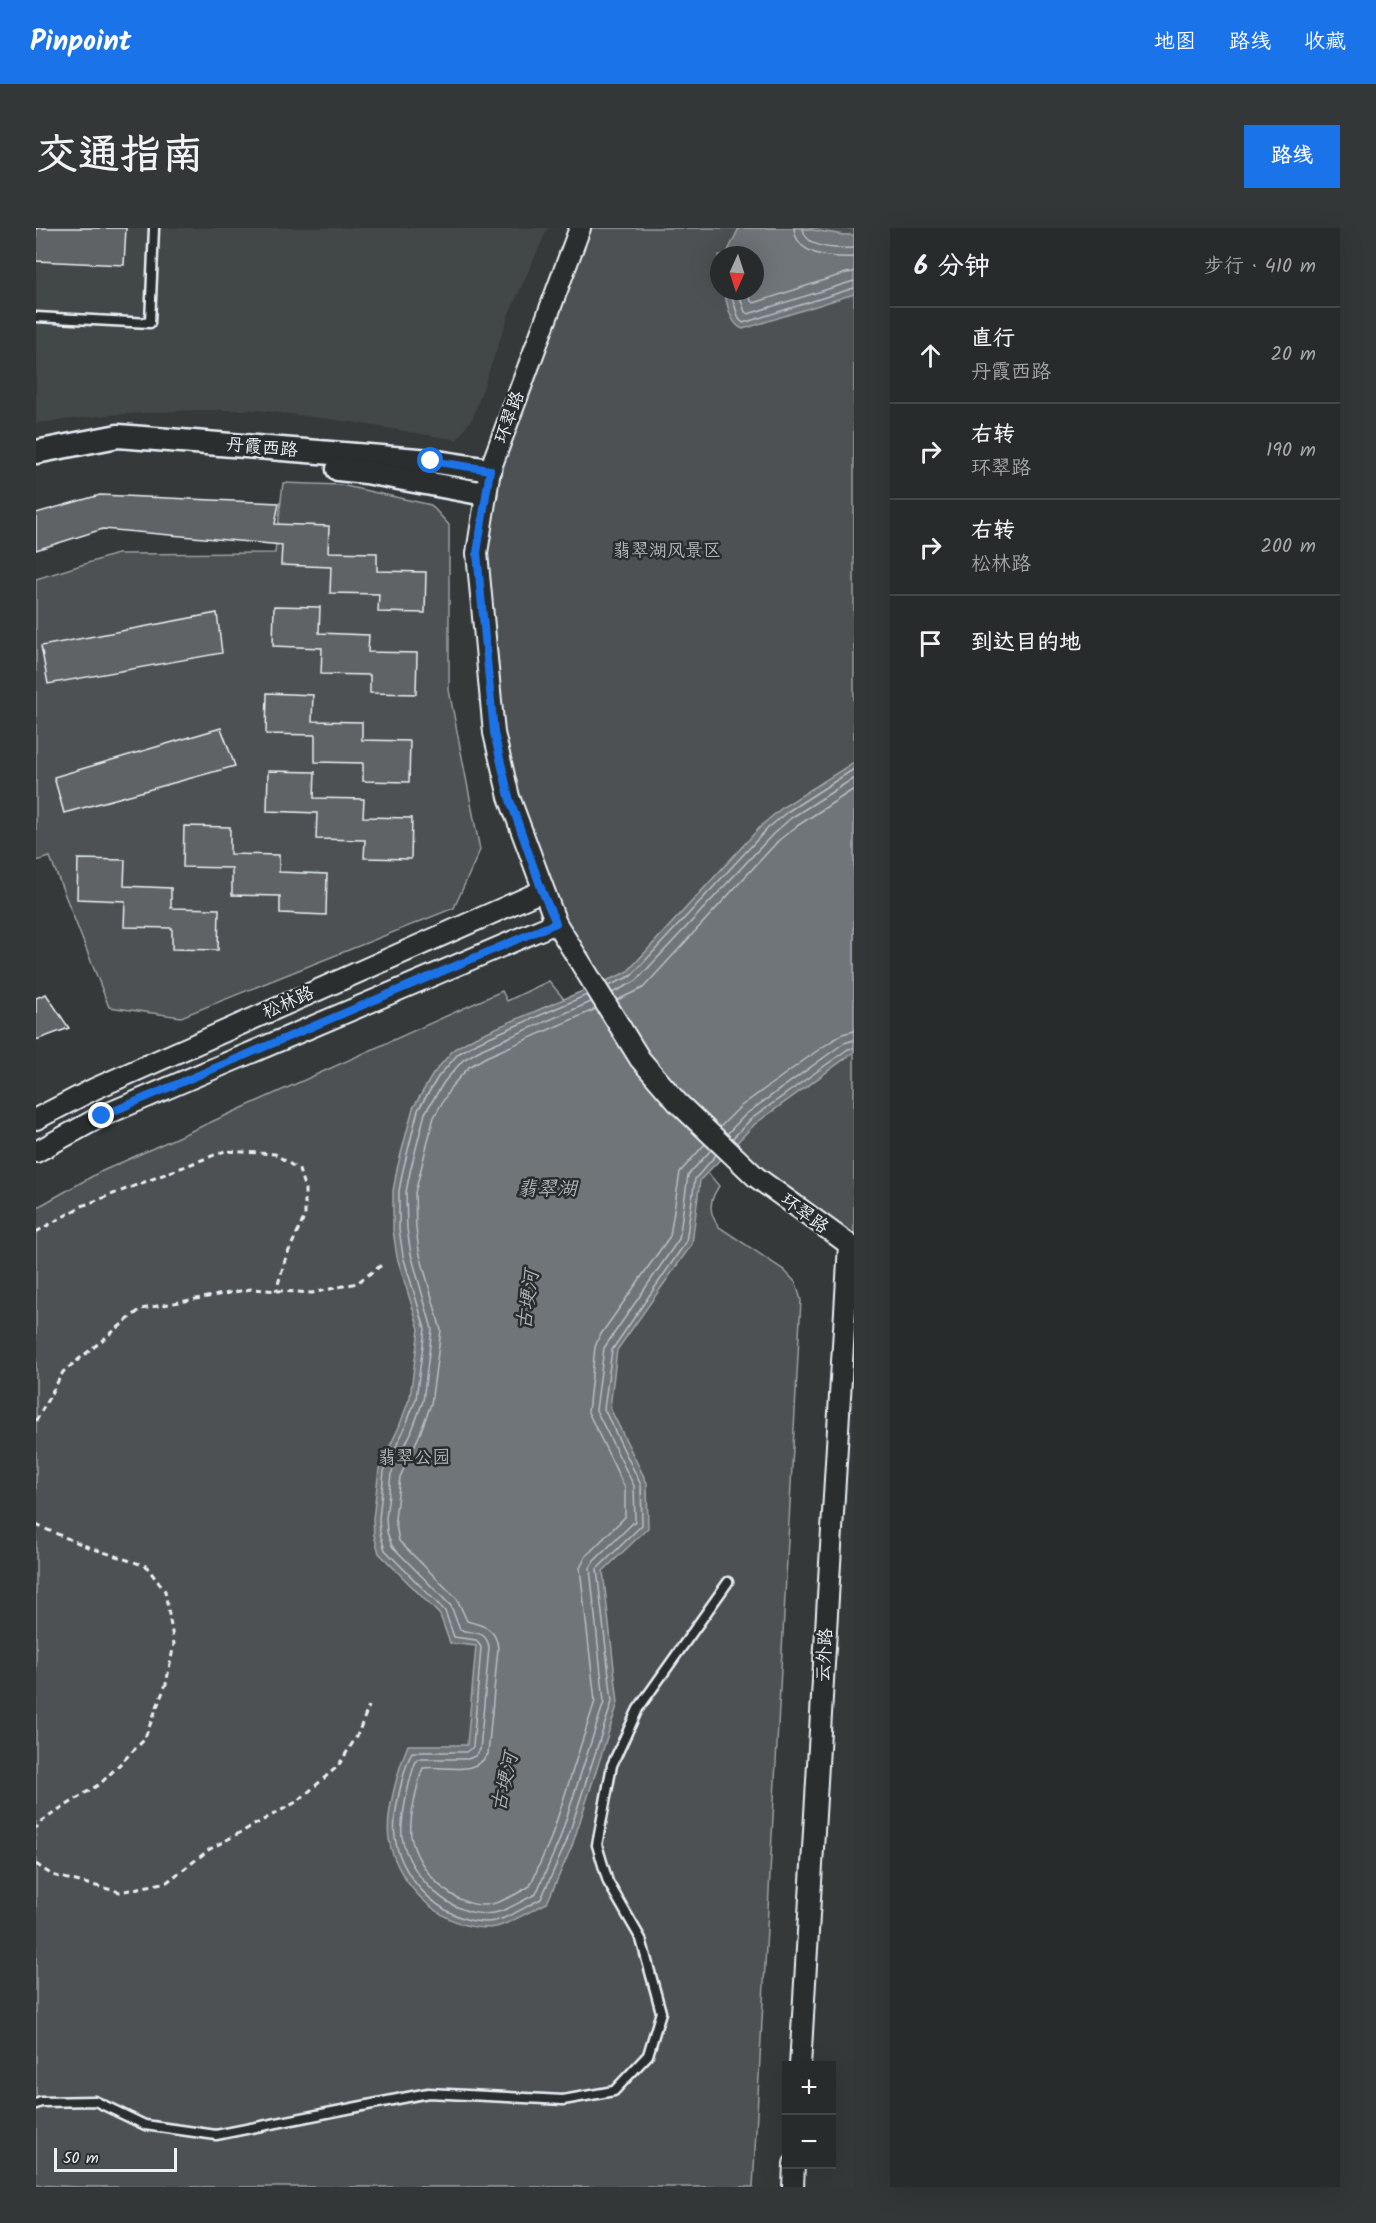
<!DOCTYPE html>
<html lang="zh">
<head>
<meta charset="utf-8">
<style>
	body { margin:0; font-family:Kalam,"LXGW WenKai TC",sans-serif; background:#343738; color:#f1f3f6 }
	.controls { position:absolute; right:18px; bottom:18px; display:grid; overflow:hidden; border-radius:0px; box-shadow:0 6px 24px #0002 }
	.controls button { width:54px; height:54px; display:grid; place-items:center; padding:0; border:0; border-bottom:2px solid #444748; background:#282b2c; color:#f1f3f6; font:30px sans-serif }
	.compass { position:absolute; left:674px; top:18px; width:54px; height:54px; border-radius:50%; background:#282b2c; box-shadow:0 6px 24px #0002; rotate:183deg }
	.scale { position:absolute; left:18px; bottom:15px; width:123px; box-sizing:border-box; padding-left:6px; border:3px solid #e8f1f8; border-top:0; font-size:16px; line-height:21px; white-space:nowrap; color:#e8f1f8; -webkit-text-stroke:4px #2a2d2e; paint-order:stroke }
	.stop { position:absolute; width:18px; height:18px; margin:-14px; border:4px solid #1a73e8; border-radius:50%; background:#fff }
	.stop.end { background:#1a73e8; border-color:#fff; box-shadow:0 2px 6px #0008 }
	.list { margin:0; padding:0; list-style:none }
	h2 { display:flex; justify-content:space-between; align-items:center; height:78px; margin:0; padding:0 24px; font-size:26px }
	h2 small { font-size:20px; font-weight:400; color:#a5a7a9 }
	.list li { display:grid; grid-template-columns:39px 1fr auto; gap:18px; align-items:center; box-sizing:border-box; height:96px; padding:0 24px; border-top:2px solid #444748 }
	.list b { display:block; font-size:22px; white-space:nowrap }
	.list p { margin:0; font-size:20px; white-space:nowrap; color:#a5a7a9 }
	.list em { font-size:20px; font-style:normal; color:#a5a7a9 }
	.icon { flex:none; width:33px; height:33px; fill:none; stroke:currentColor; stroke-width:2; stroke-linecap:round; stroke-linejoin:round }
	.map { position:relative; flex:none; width:818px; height:1959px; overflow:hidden; border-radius:0px }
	header { display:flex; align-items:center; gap:36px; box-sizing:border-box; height:84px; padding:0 30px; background:#1a73e8; color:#fff }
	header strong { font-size:28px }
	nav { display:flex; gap:33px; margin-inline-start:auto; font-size:21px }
	.intro { display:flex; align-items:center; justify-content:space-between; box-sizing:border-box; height:144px; padding:0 36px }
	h1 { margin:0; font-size:42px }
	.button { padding:15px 27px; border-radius:0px; background:#1a73e8; color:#fff; font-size:21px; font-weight:700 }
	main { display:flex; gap:36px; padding:0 36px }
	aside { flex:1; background:#282b2c; border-radius:0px; box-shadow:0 6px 24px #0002 }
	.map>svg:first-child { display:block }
	.built { fill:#424647 }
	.green { fill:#4d5152; stroke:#9aa1a5; stroke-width:1.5; fill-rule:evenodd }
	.water { fill:#707579; stroke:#a0a7ac; stroke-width:1.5 }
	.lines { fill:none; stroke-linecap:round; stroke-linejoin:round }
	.shore { stroke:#b8bfc5; stroke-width:1.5 }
	.building { fill:#5f6365; stroke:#e8f1f8; stroke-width:1.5 }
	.service-casing { stroke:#e8f1f8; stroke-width:13 }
	.tertiary-casing { stroke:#e8f1f8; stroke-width:24 }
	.secondary-casing { stroke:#e8f1f8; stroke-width:27 }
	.path { stroke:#e8f1f8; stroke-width:3; stroke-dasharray:6 4.5; stroke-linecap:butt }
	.service { stroke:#2a2d2e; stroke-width:8 }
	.tertiary { stroke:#2a2d2e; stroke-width:20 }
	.secondary { stroke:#2a2d2e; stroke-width:22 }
	.route { stroke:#1a73e8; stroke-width:8 }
	.labels { text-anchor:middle; stroke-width:5; stroke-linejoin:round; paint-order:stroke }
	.street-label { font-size:18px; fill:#e8f1f8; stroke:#2a2d2e }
	.park-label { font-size:18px; fill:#b2b9be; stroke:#2a2d2e }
	.water-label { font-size:20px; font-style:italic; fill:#acb3b8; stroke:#2a2d2e }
</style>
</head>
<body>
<header>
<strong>Pinpoint</strong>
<nav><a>地图</a><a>路线</a><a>收藏</a></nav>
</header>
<div class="intro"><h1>交通指南</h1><a class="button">路线</a></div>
<main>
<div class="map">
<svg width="818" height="1959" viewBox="0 0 818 1959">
	<rect width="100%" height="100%" fill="#35393a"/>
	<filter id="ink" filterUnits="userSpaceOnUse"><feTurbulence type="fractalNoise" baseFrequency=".0167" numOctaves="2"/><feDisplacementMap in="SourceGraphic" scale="12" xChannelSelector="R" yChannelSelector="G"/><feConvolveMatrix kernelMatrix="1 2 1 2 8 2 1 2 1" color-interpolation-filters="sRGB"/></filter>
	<g filter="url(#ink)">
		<path class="built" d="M 0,0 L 512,0 L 473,86 L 437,189 L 421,212 L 315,194 L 221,182 L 160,182 L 74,187 L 0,195 Z"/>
		<g class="green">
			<path d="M 544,0 L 818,0 L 818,1020 L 720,949 L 540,730 L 473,569 L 441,325 L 449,266 ZM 683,27 L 719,27 L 719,63 L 683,63 Z"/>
			<path d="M 247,255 L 305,257 L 395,277 L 413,297 L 413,462 L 444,622 L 418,680 L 145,789 L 73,779 L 14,629 L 0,633 L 0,351 L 81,326 L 239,325 Z"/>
			<path d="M 513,753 L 683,958 C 673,973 672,984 683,999 L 748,1042 L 760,1055 L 765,1072 L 717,1959 L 44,1959 L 0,1957 L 0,980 L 62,945 L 466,763 L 471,773 Z"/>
		</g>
		<g class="water">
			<path d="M 703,0 L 764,0 L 808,7 L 818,7 L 818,66 L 707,101 C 694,97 691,75 688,63 L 719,63 L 719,27 L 690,27 Z"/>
			<path d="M 818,534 L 818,824 L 719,896 L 664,952 L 656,1016 L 581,1122 L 574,1180 L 611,1255 L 612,1300 L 567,1343 L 582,1475 L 536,1618 L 511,1675 C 498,1681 473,1696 460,1699 C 411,1707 360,1657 353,1611 C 349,1586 363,1539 372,1517 L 431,1517 L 440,1418 L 414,1415 L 404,1387 L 343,1325 L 338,1307 L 337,1291 L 343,1241 L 363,1199 L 374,1169 L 383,1101 L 361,1029 L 357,1002 L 357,963 L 361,941 L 377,880 L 397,846 L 418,821 L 439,809 L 591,744 L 727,596 L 747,579 Z"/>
		</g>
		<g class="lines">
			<g class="shore">
				<path d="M 758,0 C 760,29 796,30 818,29"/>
				<path d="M 767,0 C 769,21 801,21 818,20"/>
				<path d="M 694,63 L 703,91 L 707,95 L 818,60"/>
				<path d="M 702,63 L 709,84 L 712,86 L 818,53"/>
				<path d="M 711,63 L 715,73 L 718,75 L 810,45 L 818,44"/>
				<path d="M 572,758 L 595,748 L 732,600 L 751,584 L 818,541"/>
				<path d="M 576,765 L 600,753 L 737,606 L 755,590 L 818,550"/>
				<path d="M 551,767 L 442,814 L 422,826 L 402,849 L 382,882 L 367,942 L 363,963 L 363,1001 L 367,1028 L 389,1101 L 380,1171 L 368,1202 L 348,1243 L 343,1291 L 344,1305 L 349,1322 L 409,1383 L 418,1409 L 440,1412 L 445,1419 L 437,1519 L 430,1524 L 376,1524 C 367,1542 356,1589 359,1609 C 364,1652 413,1701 459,1693 C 473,1690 493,1677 505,1671 L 530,1615 L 576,1474 L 561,1341 L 606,1297 L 605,1257 L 568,1181 L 576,1122 L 650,1014 L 659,951 L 680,927"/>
				<path d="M 581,772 L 607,760 L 743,612 L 761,598 L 818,561"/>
				<path d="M 555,774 L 446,821 L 427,832 L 408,854 L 389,885 L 374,944 L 370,964 L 371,1001 L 375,1026 L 396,1101 L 387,1173 L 375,1205 L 355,1246 L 350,1291 L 351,1304 L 356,1318 L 415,1378 L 424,1402 C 437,1405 450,1402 453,1419 L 444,1522 L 439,1528 L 432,1531 L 381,1531 C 374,1546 364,1592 366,1609 C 372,1647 416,1692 458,1685 C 471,1683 487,1672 500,1666 L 523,1613 L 568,1474 L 554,1340 L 558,1333 L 599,1293 L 598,1258 L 560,1182 L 568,1120 L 643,1011 L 652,947 L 675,922"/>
				<path d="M 560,781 L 450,829 L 433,839 L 415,859 L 398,889 L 379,965 L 380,1000 L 383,1023 L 405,1102 L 395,1176 L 383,1208 L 364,1249 L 359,1291 L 363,1313 L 421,1371 L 431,1393 C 447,1397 460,1400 462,1420 L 452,1526 C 438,1549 409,1537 387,1540 C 381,1557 373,1591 375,1608 C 380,1641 420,1684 456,1676 C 468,1673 484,1664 494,1658 L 515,1610 L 559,1473 L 544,1340 L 550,1328 L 589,1289 L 589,1260 L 552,1184 L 559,1119 L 563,1109 L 634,1008 L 644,944 L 669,916"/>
				<path d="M 684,899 L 705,878 L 778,825 L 806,806 L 818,803"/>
				<path d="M 691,906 L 710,886 L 808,815 L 818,812"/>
				<path d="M 696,911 L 715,891 L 812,821 L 818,820"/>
			</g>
		</g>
		<g class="building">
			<path d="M 0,0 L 90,0 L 88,37 L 0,33 Z"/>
			<path d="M 64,267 L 243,275 L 239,296 L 293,298 L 292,324 L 341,325 L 341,343 L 390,344 L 389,385 L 342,384 L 343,366 L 294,365 L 295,339 L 245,337 L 246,317 L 67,301 L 0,322 L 0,285 Z"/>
			<path d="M 238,378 L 284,379 L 283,405 L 333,407 L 332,424 L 381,425 L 380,466 L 334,465 L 334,447 L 285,446 L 286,420 L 237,418 Z"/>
			<path d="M 181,385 L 186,425 L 12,456 L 5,418 Z"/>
			<path d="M 231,465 L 277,467 L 276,493 L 326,494 L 326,512 L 374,513 L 373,554 L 327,553 L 327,535 L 279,534 L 279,507 L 230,506 Z"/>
			<path d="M 185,500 L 199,538 L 28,585 L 18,549 Z"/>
			<path d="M 232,543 L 279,544 L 278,570 L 328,571 L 327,589 L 376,590 L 375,631 L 328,630 L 329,612 L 280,611 L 281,585 L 231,583 Z"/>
			<path d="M 148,598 L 194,599 L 194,626 L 243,627 L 243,644 L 291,646 L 290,687 L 244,685 L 244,668 L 196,667 L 196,640 L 147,639 Z"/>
			<path d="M 42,631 L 89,632 L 88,658 L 135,660 L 135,680 L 183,681 L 182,722 L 136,721 L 136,700 L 88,699 L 89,673 L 41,671 Z"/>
			<path d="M 10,766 L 33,800 L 0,812 L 0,770 Z"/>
		</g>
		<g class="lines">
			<defs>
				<g id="service">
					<path d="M 0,89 L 114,95 L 118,0"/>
					<path d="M 0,1876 L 5,1874 L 59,1873 L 109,1897 L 180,1907 L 392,1865 L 527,1872 L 578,1863 L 612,1827 L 625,1784 L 605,1711 L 572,1654 L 561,1617 L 576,1537 L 602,1481 L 692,1354"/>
				</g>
				<g id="tertiary">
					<path d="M 544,0 L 454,242 L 441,325 L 458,505 L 473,569 L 520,695 L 604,831 L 641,874 L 720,949 L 818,1020"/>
					<path d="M 0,891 L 58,861 L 506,663"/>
					<path d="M 0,924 L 66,888 L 520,695"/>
					<path d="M 764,1838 L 813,1017"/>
					<path d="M 757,1959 L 758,1936"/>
				</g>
				<g id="secondary">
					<path d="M 0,224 L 82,208 L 395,233 L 454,242"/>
					<path d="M 302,241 L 330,244 L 449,266"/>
				</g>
			</defs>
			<use href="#service" class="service-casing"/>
			<use href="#tertiary" class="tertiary-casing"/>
			<use href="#secondary" class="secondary-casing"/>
			<g class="path">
				<path d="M 0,1004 L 46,978 L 189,923 L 239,926 L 263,942 L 269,961 L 269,988 L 250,1029 L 240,1063"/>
				<path d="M 0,1193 L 27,1144 L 105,1081 L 215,1061 L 276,1065 L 321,1055 L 347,1036"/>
				<path d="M 0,1297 L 52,1319 L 110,1338 L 129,1363 L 138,1416 L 130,1456 L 108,1512 L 65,1555 L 6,1593 L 0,1600"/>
				<path d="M 0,1636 L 16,1647 L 84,1664 L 131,1654 L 174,1621 L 262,1573 L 302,1538 L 321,1508 L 333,1478"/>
			</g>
			<use href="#service" class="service"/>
			<use href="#tertiary" class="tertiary"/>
			<use href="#secondary" class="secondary"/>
		</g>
	</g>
	<g class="lines" filter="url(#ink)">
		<path class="route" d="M 66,888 L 520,695 L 506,663 L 473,569 L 458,505 L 441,325 L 454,242 L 395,233"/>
	</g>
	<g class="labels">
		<g class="street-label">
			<text transform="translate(473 189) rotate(-70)" y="6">环翠路</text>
			<text transform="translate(226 219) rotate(5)" y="6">丹霞西路</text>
			<text transform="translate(252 774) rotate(-24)" y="6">松林路</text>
			<text transform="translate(769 985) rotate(36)" y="6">环翠路</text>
			<text transform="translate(788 1427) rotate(-87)" y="6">云外路</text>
		</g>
		<g class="park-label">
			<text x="631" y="328">翡翠湖风景区</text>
			<text x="378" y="1235">翡翠公园</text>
		</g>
		<g class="water-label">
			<text x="511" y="967">翡翠湖</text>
			<text transform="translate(491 1072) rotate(-82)" y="7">古埂河</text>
			<text transform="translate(468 1554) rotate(-77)" y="7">古埂河</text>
		</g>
	</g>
</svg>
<div class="controls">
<button>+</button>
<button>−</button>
</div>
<svg class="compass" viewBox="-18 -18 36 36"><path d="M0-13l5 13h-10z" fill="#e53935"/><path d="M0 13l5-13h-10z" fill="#a5a7a9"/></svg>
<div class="scale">50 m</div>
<div class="stop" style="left:395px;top:233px"></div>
<div class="stop end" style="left:66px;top:888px"></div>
</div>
<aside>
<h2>6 分钟<small>步行 · 410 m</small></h2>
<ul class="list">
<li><svg class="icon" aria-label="ahead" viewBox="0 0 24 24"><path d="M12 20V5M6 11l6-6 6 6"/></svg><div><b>直行</b><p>丹霞西路</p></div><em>20 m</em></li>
<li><svg class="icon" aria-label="right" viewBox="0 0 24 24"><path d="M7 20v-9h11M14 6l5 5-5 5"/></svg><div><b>右转</b><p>环翠路</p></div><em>190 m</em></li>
<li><svg class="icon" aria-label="right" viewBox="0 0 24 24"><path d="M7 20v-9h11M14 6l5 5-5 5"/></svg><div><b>右转</b><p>松林路</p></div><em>200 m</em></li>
<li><svg class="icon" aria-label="arrive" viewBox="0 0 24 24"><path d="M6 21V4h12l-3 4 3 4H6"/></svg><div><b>到达目的地</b></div></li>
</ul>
</aside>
</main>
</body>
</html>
